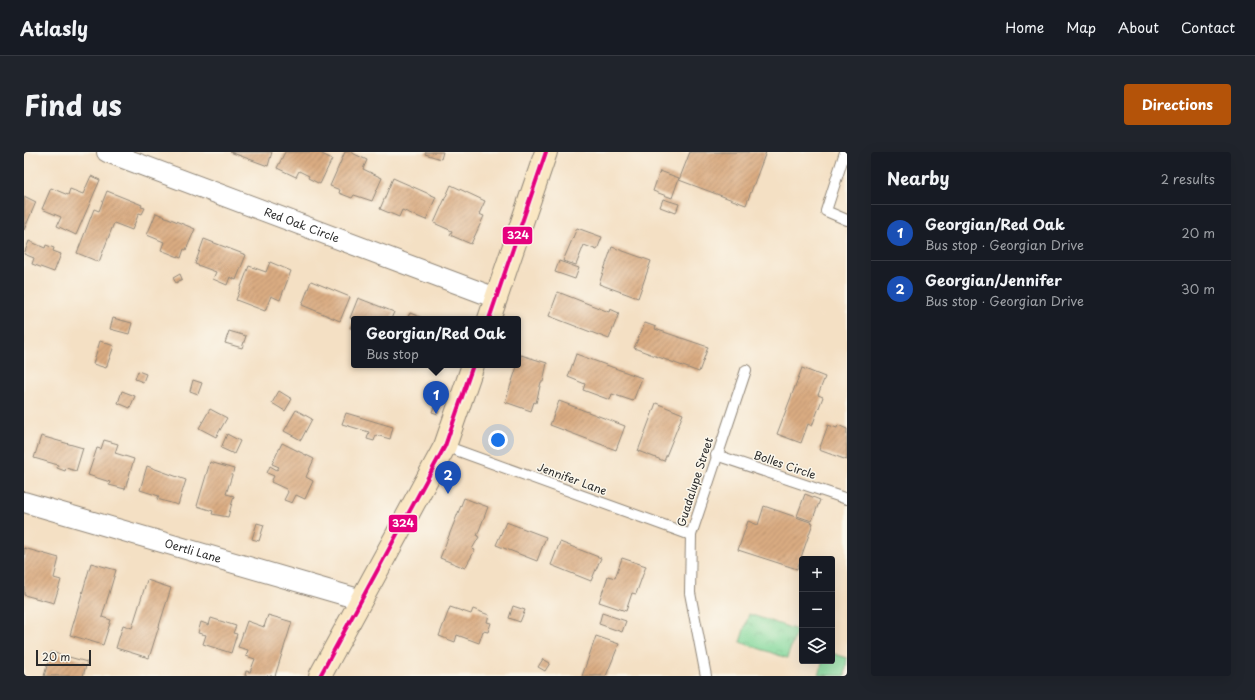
<!DOCTYPE html>
<html lang="en">
<head>
<meta charset="utf-8">
<style>
	body { margin:0; font-family:"Playpen Sans",sans-serif; background:#20242c; color:#f1f3f6 }
	.controls { position:absolute; right:12px; bottom:12px; display:grid; overflow:hidden; border-radius:4px; box-shadow:0 4px 16px #0002 }
	.controls button { width:36px; height:36px; display:grid; place-items:center; padding:0; border:0; border-bottom:1px solid #363941; background:#171b24; color:#f1f3f6; font:20px sans-serif }
	.scale { position:absolute; left:12px; bottom:10px; width:55px; box-sizing:border-box; padding-left:4px; border:2px solid #2b2b2b; border-top:0; font-size:11px; line-height:14px; white-space:nowrap; color:#2b2b2b; -webkit-text-stroke:3px #fbf7ec; paint-order:stroke }
	.you { position:absolute; left:474px; top:288px; width:14px; height:14px; margin:-10px; border:3px solid #fff; border-radius:50%; background:#1a73e8; box-shadow:0 0 0 6px #1a73e833 }
	.badge { display:grid; place-items:center; width:26px; height:26px; border-radius:50%; background:#b45309; color:#fff; font-size:13px; font-weight:700 }
	.pin { position:absolute; translate:-50% -33px; filter:drop-shadow(0 1px 2px #0008) }
	.pin::after { content:''; position:absolute; top:21px; width:14px; height:12px; background:inherit; clip-path:polygon(0 0,100% 0,50% 100%) }
	.popup { position:absolute; left:327px; top:164px; width:170px; height:52px; box-sizing:border-box; display:grid; place-content:center; border-radius:4px; background:#171b24; filter:drop-shadow(0 1px 3px #0005); font-size:13px; white-space:nowrap; color:#9ea1a6 }
	.popup b { font-size:15px; color:#f1f3f6 }
	.popup::after { content:''; position:absolute; left:50%; top:100%; margin-left:-8px; border:8px solid transparent; border-top-color:#171b24 }
	.list { margin:0; padding:0; list-style:none }
	h2 { display:flex; justify-content:space-between; align-items:center; height:52px; margin:0; padding:0 16px; font-size:17px }
	h2 small { font-size:13px; font-weight:400; color:#9ea1a6 }
	.list li { display:grid; grid-template-columns:26px 1fr auto; gap:12px; align-items:center; box-sizing:border-box; height:56px; padding:0 16px; border-top:1px solid #363941 }
	.list b { display:block; font-size:15px; white-space:nowrap }
	.list p { margin:0; font-size:13px; white-space:nowrap; color:#9ea1a6 }
	.list em { font-size:13px; font-style:normal; color:#9ea1a6 }
	.icon { flex:none; width:22px; height:22px; fill:none; stroke:currentColor; stroke-width:2; stroke-linecap:round; stroke-linejoin:round }
	.map { position:relative; flex:none; width:823px; height:524px; overflow:hidden; border-radius:4px }
	header { display:flex; align-items:center; gap:24px; box-sizing:border-box; height:56px; padding:0 20px; background:#171b24; border-bottom:1px solid #363941 }
	header strong { font-size:19px }
	nav { display:flex; gap:22px; margin-inline-start:auto; font-size:14px }
	.intro { display:flex; align-items:center; justify-content:space-between; box-sizing:border-box; height:96px; padding:0 24px }
	h1 { margin:0; font-size:28px }
	.button { padding:10px 18px; border-radius:4px; background:#b45309; color:#fff; font-size:14px; font-weight:700 }
	main { display:flex; gap:24px; padding:0 24px }
	aside { flex:1; background:#171b24; border-radius:4px; box-shadow:0 4px 16px #0002 }
	.map>svg:first-child { display:block }
	.grass { fill:#83d89b; stroke:#578263 }
	.park { fill:url(#park-crowns); stroke:#578263 }
	.building { fill:url(#building-hatch) }
	.lines { fill:none; stroke-linecap:round; stroke-linejoin:round }
	.lane-casing { stroke:#908678; stroke-width:12 }
	.street-casing { stroke:#908678; stroke-width:22 }
	.secondary-casing { stroke:#908678; stroke-width:24 }
	.lane { stroke:#fff; stroke-width:10 }
	.street { stroke:#fff; stroke-width:20 }
	.secondary { stroke:#fae7c3; stroke-width:22 }
	.bus-1-casing { stroke:#fbf7ec; stroke-width:7 }
	.bus-1 { stroke:#e5007d; stroke-width:4 }
	.labels { text-anchor:middle; stroke-width:3; stroke-linejoin:round; paint-order:stroke }
	.street-label { font-size:11px; fill:#2b2b2b; stroke:#fbf7ec }
	.line-badge { stroke:#fbf7ec; stroke-width:1.5 }
	.badge-label { font-size:11px; text-anchor:middle; font-weight:bold; fill:#fff }
</style>
</head>
<body>
<header>
<strong>Atlasly</strong>
<nav><a>Home</a><a>Map</a><a>About</a><a>Contact</a></nav>
</header>
<div class="intro"><h1>Find us</h1><a class="button">Directions</a></div>
<main>
<div class="map">
<svg width="823" height="524" viewBox="0 0 823 524">
	<defs>
		<pattern id="park-crowns" width="20" height="18" patternUnits="userSpaceOnUse"><rect width="20" height="18" fill="#83d89b"/><path d="M2 6a3 3 0 1 1 6 0M12 15a3 3 0 1 1 6 0" fill="none" stroke="#71ba86"/></pattern>
		<pattern id="building-hatch" width="6" height="6" patternUnits="userSpaceOnUse"><rect width="6" height="6" fill="#daac82"/><path d="M-1 1l2-2M0 6l6-6M5 7l2-2" fill="none" stroke="#b18c6b"/></pattern>
	</defs>
	<rect width="100%" height="100%" fill="#fbf7ec"/>
	<filter id="ink" filterUnits="userSpaceOnUse"><feTurbulence type="fractalNoise" baseFrequency=".025" numOctaves="2"/><feDisplacementMap in="SourceGraphic" scale="8" xChannelSelector="R" yChannelSelector="G"/><feConvolveMatrix kernelMatrix="1 2 1 2 8 2 1 2 1" color-interpolation-filters="sRGB"/></filter>
	<filter id="wash" filterUnits="userSpaceOnUse"><feTurbulence type="fractalNoise" baseFrequency=".012" numOctaves="4" result="noise"/><feDisplacementMap in="SourceGraphic" scale="16" xChannelSelector="R" yChannelSelector="G"/><feGaussianBlur stdDeviation="0.9" result="paint"/><feColorMatrix in="noise" values="0 0 0 0 0 0 0 0 0 0 0 0 0 0 0 0 0 1.4 0 .05"/><feComposite in="paint" operator="in"/></filter>
	<g filter="url(#wash)">
		<rect width="100%" height="100%" fill="#f4e0c4"/>
		<path class="grass" d="M 808,501 L 823,506 L 821,524 L 794,523 L 799,509 L 808,509 Z"/>
		<path class="park" d="M 725,462 L 773,478 L 763,506 L 716,490 Z"/>
		<g id="blocks">
			<g class="building">
				<path d="M 206,0 L 248,0 L 244,14 Z"/>
				<path d="M 261,0 L 294,0 L 308,7 L 296,32 L 284,26 L 285,24 L 275,19 L 272,25 L 253,16 Z"/>
				<path d="M 321,0 L 326,0 L 343,8 L 339,17 L 358,26 L 348,49 L 330,43 L 328,46 L 315,41 L 316,38 L 306,34 Z"/>
				<path d="M 402,0 L 419,0 L 417,7 L 401,2 Z"/>
				<path d="M 666,0 L 742,0 L 722,53 L 655,28 Z"/>
				<path d="M 636,19 L 655,26 L 648,46 L 629,39 Z"/>
				<path d="M 67,24 L 76,28 L 52,83 L 33,74 L 37,65 L 18,57 L 27,36 L 44,43 L 46,37 L 59,42 Z"/>
				<path d="M 369,26 L 412,45 L 402,68 L 378,58 L 375,65 L 356,57 Z"/>
				<path d="M 427,33 L 461,49 L 455,62 L 460,64 L 447,92 L 426,83 L 428,79 L 410,71 Z"/>
				<path d="M 83,39 L 118,53 L 117,55 L 121,56 L 118,62 L 115,61 L 108,78 L 90,71 L 75,110 L 53,101 L 70,57 L 75,59 Z"/>
				<path d="M 0,44 L 12,50 L 0,78 Z"/>
				<path d="M 639,47 L 655,52 L 652,61 L 636,55 Z"/>
				<path d="M 132,61 L 171,77 L 162,98 L 160,97 L 157,106 L 137,98 L 140,90 L 123,83 Z"/>
				<path d="M 553,76 L 578,85 L 573,98 L 560,93 L 552,113 L 539,109 Z"/>
				<path d="M 180,87 L 222,103 L 212,128 L 206,125 L 203,133 L 189,127 L 192,120 L 171,112 Z"/>
				<path d="M 5,89 L 21,96 L 22,93 L 30,96 L 29,99 L 37,102 L 30,120 L 8,112 L 10,106 L 0,102 Z"/>
				<path d="M 588,95 L 627,109 L 614,146 L 575,132 Z"/>
				<path d="M 535,109 L 555,116 L 551,127 L 531,120 Z"/>
				<path d="M 246,110 L 267,119 L 256,148 L 247,144 L 241,159 L 212,148 L 225,114 L 242,120 Z"/>
				<path d="M 156,122 L 158,127 L 152,131 L 149,126 Z"/>
				<path d="M 287,129 L 326,145 L 316,169 L 278,153 Z"/>
				<path d="M 534,140 L 585,160 L 586,157 L 595,161 L 585,187 L 525,164 Z"/>
				<path d="M 334,146 L 370,160 L 367,167 L 330,167 L 330,177 L 326,176 L 330,167 L 326,166 Z"/>
				<path d="M 386,161 L 401,167 L 383,167 Z"/>
				<path d="M 89,166 L 108,171 L 105,182 L 86,177 Z"/>
				<path d="M 621,171 L 632,175 L 631,177 L 684,195 L 675,220 L 610,196 Z"/>
				<path d="M 205,179 L 222,184 L 218,196 L 201,191 Z"/>
				<path d="M 76,189 L 90,194 L 82,216 L 69,212 Z"/>
				<path d="M 552,202 L 618,226 L 609,249 L 588,242 L 586,248 L 559,238 L 561,232 L 544,225 Z"/>
				<path d="M 497,203 L 523,211 L 519,230 L 517,230 L 512,251 L 510,250 L 507,259 L 481,250 Z"/>
				<path d="M 778,216 L 801,225 L 794,243 L 799,245 L 788,274 L 784,272 L 777,291 L 753,282 Z"/>
				<path d="M 114,219 L 122,222 L 119,230 L 111,227 Z"/>
				<path d="M 169,228 L 178,231 L 174,242 L 166,239 Z"/>
				<path d="M 98,239 L 111,244 L 106,256 L 94,251 Z"/>
				<path d="M 255,239 L 268,247 L 261,259 L 248,251 Z"/>
				<path d="M 412,249 L 418,251 L 414,262 L 408,260 Z"/>
				<path d="M 535,249 L 601,274 L 592,298 L 526,273 Z"/>
				<path d="M 632,251 L 659,262 L 640,309 L 614,299 Z"/>
				<path d="M 186,257 L 203,266 L 192,285 L 175,276 Z"/>
				<path d="M 272,258 L 288,267 L 277,288 L 260,279 Z"/>
				<path d="M 322,261 L 369,275 L 366,287 L 352,283 L 350,289 L 343,287 L 345,280 L 318,272 Z"/>
				<path d="M 804,273 L 813,276 L 814,273 L 823,277 L 823,308 L 795,298 Z"/>
				<path d="M 203,282 L 216,289 L 210,302 L 197,296 Z"/>
				<path d="M 17,284 L 59,296 L 52,319 L 42,316 L 41,319 L 33,316 L 34,313 L 10,306 Z"/>
				<path d="M 80,288 L 94,292 L 91,301 L 110,307 L 101,337 L 85,333 L 86,330 L 64,323 L 73,296 L 77,297 Z"/>
				<path d="M 258,291 L 290,307 L 282,325 L 289,329 L 281,347 L 272,343 L 268,351 L 260,348 L 264,340 L 262,337 L 247,330 L 250,324 L 243,321 L 246,314 L 253,318 L 255,315 L 248,312 Z"/>
				<path d="M 186,310 L 210,317 L 202,342 L 210,344 L 204,365 L 188,362 L 189,359 L 173,354 Z"/>
				<path d="M 123,314 L 162,328 L 154,353 L 133,347 L 135,344 L 116,338 Z"/>
				<path d="M 781,342 L 796,348 L 788,369 L 773,364 Z"/>
				<path d="M 440,346 L 464,355 L 453,384 L 455,385 L 448,397 L 451,398 L 441,416 L 416,406 Z"/>
				<path d="M 740,354 L 789,371 L 773,417 L 714,398 L 724,369 L 734,373 Z"/>
				<path d="M 482,370 L 522,385 L 513,409 L 472,393 Z"/>
				<path d="M 233,371 L 240,373 L 235,389 L 228,387 Z"/>
				<path d="M 536,390 L 577,406 L 567,429 L 527,413 Z"/>
				<path d="M 0,396 L 35,406 L 30,426 L 37,428 L 30,451 L 0,443 Z"/>
				<path d="M 598,406 L 622,414 L 612,442 L 608,441 L 602,459 L 575,450 L 584,424 L 591,426 Z"/>
				<path d="M 67,411 L 92,418 L 78,465 L 87,468 L 79,493 L 46,483 Z"/>
				<path d="M 123,428 L 147,436 L 125,506 L 92,496 L 99,473 L 108,476 Z"/>
				<path d="M 489,454 L 501,458 L 496,470 L 485,466 Z"/>
				<path d="M 426,455 L 447,462 L 449,457 L 465,463 L 463,470 L 467,471 L 464,480 L 459,479 L 455,491 L 433,483 L 431,490 L 415,484 Z"/>
				<path d="M 578,461 L 602,469 L 598,480 L 575,472 Z"/>
				<path d="M 244,463 L 268,470 L 251,524 L 221,524 L 222,519 L 226,520 L 231,507 L 222,504 L 224,498 L 214,495 L 223,469 L 240,475 Z"/>
				<path d="M 187,466 L 212,474 L 209,481 L 213,482 L 207,501 L 179,492 L 182,483 L 174,481 L 177,470 L 185,473 Z"/>
				<path d="M 572,484 L 595,492 L 582,524 L 558,524 Z"/>
				<path d="M 27,500 L 63,510 L 59,524 L 20,524 Z"/>
				<path d="M 519,507 L 526,511 L 521,519 L 514,515 Z"/>
			</g>
		</g>
	</g>
	<g filter="url(#ink)">
		<use href="#blocks" fill-opacity="0" stroke="#908678" stroke-width="1"/>
		<g class="lines">
			<defs>
				<g id="lane">
					<path d="M 821,0 L 802,59 L 823,68"/>
					<path d="M 421,294 L 667,383"/>
					<path d="M 692,303 L 823,347"/>
					<path d="M 682,524 L 666,441 L 667,383 L 722,218"/>
				</g>
				<g id="street">
					<path id="s1" d="M 83,0 L 472,146"/>
					<path id="s2" d="M 0,350 L 338,448"/>
				</g>
				<g id="secondary">
					<path d="M 465,167 L 522,0"/>
					<path d="M 296,524 L 421,294 L 449,213"/>
				</g>
			</defs>
			<use href="#lane" class="lane-casing"/>
			<use href="#street" class="street-casing"/>
			<use href="#secondary" class="secondary-casing"/>
			<use href="#lane" class="lane"/>
			<use href="#street" class="street"/>
			<use href="#secondary" class="secondary"/>
			<defs>
				<g id="bus-1">
					<path d="M 465,167 L 522,0"/>
					<path d="M 296,524 L 421,294 L 449,213"/>
				</g>
			</defs>
			<use href="#bus-1" class="bus-1-casing"/>
			<use href="#bus-1" class="bus-1"/>
		</g>
	</g>
	<g class="labels">
		<g class="street-label">
			<text dy="4" stroke="none"><textPath href="#s1" startOffset="208">Red Oak Circle</textPath></text>
			<text transform="translate(761 313) rotate(19)" y="4">Bolles Circle</text>
			<text transform="translate(548 327) rotate(20)" y="4">Jennifer Lane</text>
			<text transform="translate(671 330) rotate(-72)" y="4">Guadalupe Street</text>
			<text dy="4" stroke="none"><textPath href="#s2" startOffset="176">Oertli Lane</textPath></text>
		</g>
	</g>
	<g class="line-badge">
		<rect x="478" y="74" width="31" height="19" rx="4" fill="#e5007d"/>
		<rect x="364" y="362" width="30" height="19" rx="4" fill="#e5007d"/>
	</g>
	<g class="badge-label">
		<text x="494" y="87">324</text>
		<text x="379" y="375">324</text>
	</g>
</svg>
<div class="controls">
<button>+</button>
<button>−</button>
<button><svg class="icon" aria-label="layers" viewBox="0 0 24 24"><path d="M12 4l9 5-9 5-9-5zM3 14l9 5 9-5"/></svg></button>
</div>
<div class="scale">20 m</div>
<div class="you"></div>
<div class="pin badge" style="left:412px;top:262px;background:#1a4fb4">1</div>
<div class="popup"><b>Georgian/Red Oak</b>Bus stop</div>
<div class="pin badge" style="left:424px;top:342px;background:#1a4fb4">2</div>
</div>
<aside>
<h2>Nearby<small>2 results</small></h2>
<ul class="list">
<li><span class="badge" style="background:#1a4fb4">1</span><div><b>Georgian/Red Oak</b><p>Bus stop · Georgian Drive</p></div><em>20 m</em></li>
<li><span class="badge" style="background:#1a4fb4">2</span><div><b>Georgian/Jennifer</b><p>Bus stop · Georgian Drive</p></div><em>30 m</em></li>
</ul>
</aside>
</main>
</body>
</html>
